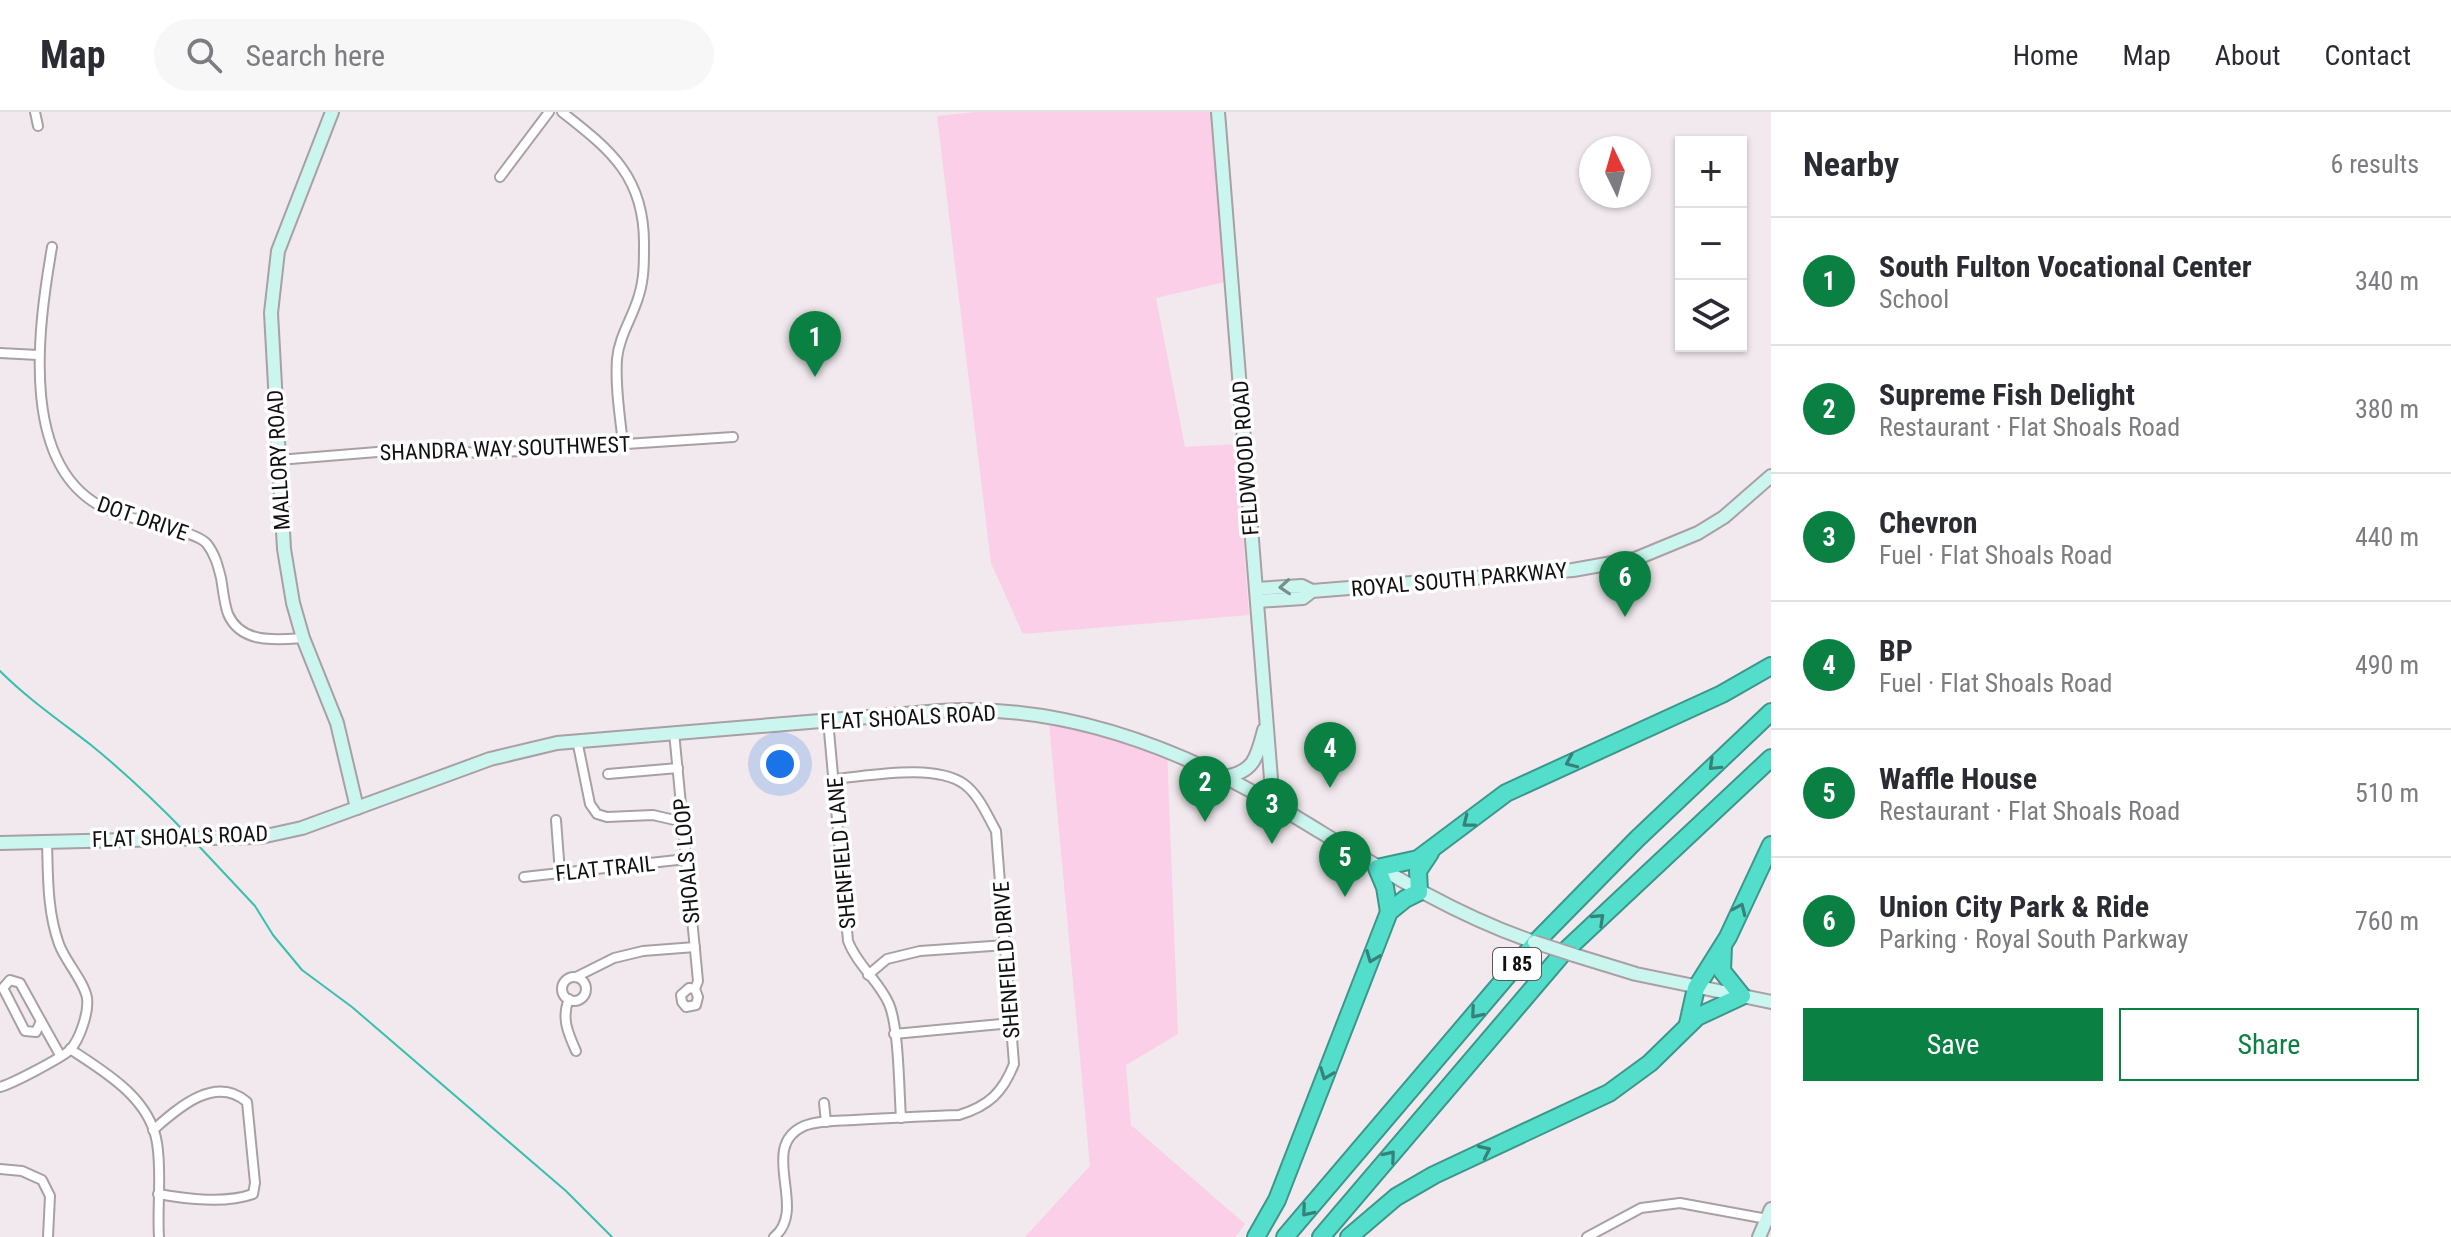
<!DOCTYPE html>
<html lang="en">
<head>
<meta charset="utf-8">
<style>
	body { margin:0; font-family:"Roboto Condensed",sans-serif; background:#f7f7f7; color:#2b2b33 }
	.controls { position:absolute; right:24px; top:24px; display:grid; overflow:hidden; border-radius:0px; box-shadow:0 2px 6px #0004 }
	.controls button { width:72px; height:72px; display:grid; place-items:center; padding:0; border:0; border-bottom:2px solid #e1e1e2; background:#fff; color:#2b2b33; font:40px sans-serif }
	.compass { position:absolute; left:1579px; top:24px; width:72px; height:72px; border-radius:50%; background:#fff; box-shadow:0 2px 6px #0004; rotate:355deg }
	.you { position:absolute; left:780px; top:652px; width:28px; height:28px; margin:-20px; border:6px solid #fff; border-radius:50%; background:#1a73e8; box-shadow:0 0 0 12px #1a73e833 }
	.badge { display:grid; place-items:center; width:52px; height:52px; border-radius:50%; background:#0b8043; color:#fff; font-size:26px; font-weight:700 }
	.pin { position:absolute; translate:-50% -66px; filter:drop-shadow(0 2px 4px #0008) }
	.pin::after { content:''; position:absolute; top:42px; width:28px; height:24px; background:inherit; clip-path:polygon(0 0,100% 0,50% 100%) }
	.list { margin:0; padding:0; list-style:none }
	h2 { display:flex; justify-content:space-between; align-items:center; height:104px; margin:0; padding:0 32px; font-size:34px }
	h2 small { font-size:26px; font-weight:400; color:#7c7c81 }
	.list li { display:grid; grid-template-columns:52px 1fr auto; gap:24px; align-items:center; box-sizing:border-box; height:128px; padding:0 32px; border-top:2px solid #e1e1e2 }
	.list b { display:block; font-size:30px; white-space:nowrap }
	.list p { margin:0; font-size:26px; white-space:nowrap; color:#7c7c81 }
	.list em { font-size:26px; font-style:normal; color:#7c7c81 }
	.actions { display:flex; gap:16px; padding:24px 32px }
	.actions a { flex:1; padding:18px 0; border:2px solid #0b8043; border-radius:0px; text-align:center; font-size:28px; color:#0b8043 }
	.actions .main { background:#0b8043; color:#fff }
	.icon { flex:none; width:44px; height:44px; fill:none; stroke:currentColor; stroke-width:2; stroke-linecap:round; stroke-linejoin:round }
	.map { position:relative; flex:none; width:1771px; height:1125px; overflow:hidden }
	header { display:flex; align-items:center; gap:48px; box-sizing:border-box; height:112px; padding:0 40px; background:#fff; border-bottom:2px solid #e1e1e2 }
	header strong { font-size:38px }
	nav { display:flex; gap:44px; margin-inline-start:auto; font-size:28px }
	.search { width:560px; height:72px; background:#f7f7f7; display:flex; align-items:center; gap:20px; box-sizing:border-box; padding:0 28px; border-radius:44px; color:#7c7c81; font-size:30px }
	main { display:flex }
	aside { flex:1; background:#fff }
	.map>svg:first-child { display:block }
	.green { fill:#facfe7 }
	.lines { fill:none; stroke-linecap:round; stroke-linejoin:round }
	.stream { stroke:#38c0ae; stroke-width:2 }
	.street-casing { stroke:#a8a0a4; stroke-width:12 }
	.secondary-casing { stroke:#a8a0a4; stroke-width:16 }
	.highway-casing { stroke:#3d968a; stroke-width:20 }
	.street { stroke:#fff; stroke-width:8 }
	.secondary { stroke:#cbf5ef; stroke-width:12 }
	.highway { stroke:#53decb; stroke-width:16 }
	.secondary-bridge-casing { stroke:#a8a0a4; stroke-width:16; stroke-linecap:butt }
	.secondary-bridge { stroke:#cbf5ef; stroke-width:12 }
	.oneway { stroke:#788e8c }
	.oneway2 { stroke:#368178 }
	.labels { text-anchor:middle; stroke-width:7; stroke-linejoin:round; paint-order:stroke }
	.shield { fill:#fff; stroke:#5a5859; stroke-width:2 }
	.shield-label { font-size:20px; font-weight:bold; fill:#131012 }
	.street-label { font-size:22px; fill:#131012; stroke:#fff }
</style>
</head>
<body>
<header>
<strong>Map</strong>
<div class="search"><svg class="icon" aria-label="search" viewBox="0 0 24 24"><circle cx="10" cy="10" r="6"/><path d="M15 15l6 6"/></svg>Search here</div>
<nav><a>Home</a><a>Map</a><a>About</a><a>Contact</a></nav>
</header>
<main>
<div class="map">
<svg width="1771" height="1125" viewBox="0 0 1771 1125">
	<rect width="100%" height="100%" fill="#f1e9ed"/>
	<g class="green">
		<path d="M 976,0 L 1219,0 L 1229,169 L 1156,186 L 1185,335 L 1236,332 L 1249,503 L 1023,522 L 991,451 L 937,4 Z"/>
		<path d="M 1049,610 L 1121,616 L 1167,637 L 1178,922 L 1126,953 L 1131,1013 L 1245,1112 L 1235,1125 L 1025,1125 L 1090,1054 Z"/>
	</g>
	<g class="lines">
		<g class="stream">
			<path d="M 0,559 C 28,587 60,609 91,633 C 124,660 156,690 186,721"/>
			<path d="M 196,731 L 255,794 L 273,823 L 302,858 L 352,895 L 566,1079 L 612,1125"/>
		</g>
		<defs>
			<g id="street">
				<path d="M 35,0 L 38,14"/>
				<path d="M 562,0 C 612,39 645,66 644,134 C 644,151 644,167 639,183 C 633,205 619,224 617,247 C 615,275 620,304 623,332"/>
				<path d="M 500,65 L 549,0"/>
				<path d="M 52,135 C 38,216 16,366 116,401 C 135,408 197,419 207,432 C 215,442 218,454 221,466 C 223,477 224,491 228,502 C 241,532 276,528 303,526"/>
				<path d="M 0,241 L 38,243"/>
				<path d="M 278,348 L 402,338 L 487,341 L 733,325"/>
				<path d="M 828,608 L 848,829 C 857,853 879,869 889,892 C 899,916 899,978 901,1006"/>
				<path d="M 674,620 L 698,869 L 695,877 L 689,876 L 681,883 L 682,890 L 686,895 L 696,893 L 698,885 L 695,877"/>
				<path d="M 577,628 L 590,692 L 597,702 L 607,705 L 653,703 L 683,710"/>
				<path d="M 608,662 L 678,656"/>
				<path d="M 556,708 L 560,761"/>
				<path d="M 524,765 L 686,747"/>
				<path d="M 868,863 L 887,847 L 920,839 L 1006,833"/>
				<path d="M 576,865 L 614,846 L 643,839 L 695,835"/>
				<circle cx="574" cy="877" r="12"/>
				<path d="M 10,868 L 20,871 L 41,909 L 36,920 L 25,919 L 3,876 Z"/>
				<path d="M 569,887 C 561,906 568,921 576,939"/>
				<path d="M 41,909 L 60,943"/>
				<path d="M 894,922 L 1012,911"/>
				<path d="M 70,937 C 105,960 150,986 157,1031 C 162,1061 157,1094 159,1125"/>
				<path d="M 0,975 C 12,972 61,946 70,938 C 80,927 89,900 87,886 C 84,869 65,849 59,832 C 47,799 48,763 47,729"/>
				<path d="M 824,991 L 826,1010"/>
				<path d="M 153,1018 C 177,997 215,962 247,990 L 255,1071 L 253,1082 C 225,1092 187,1087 158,1082"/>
				<path d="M 0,1057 L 22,1059 L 42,1068 L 50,1084 L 48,1125"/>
				<path d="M 774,1125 C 809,1097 757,1035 804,1014 C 819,1008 838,1009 854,1008 C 889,1006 924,1004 959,1003 C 989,994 1003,980 1014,952 L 996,719 C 987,703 979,683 964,672 C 934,651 870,664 834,667"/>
				<path d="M 1587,1125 L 1641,1096 L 1680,1091 L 1767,1107"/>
			</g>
			<g id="secondary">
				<path d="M 332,0 L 278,139 L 271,201 L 284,437 L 293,491 L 303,526 L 337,611 L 357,696"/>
				<path d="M 1218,0 L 1273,692"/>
				<path d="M 1256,477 L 1302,474 L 1312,479"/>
				<path d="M 1257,489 L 1303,486 L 1312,479 L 1573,458 L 1635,447 L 1698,421 L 1724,405 L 1771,364"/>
				<path d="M 1223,665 C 1254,661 1257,645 1264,618"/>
				<path d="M 0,731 L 261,725 L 302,716 L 490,647 L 557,631 L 940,599 C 1059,591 1175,634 1276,693 C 1360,743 1440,798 1534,830"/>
				<path d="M 1574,843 L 1636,862 L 1771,890"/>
				<path d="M 1759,1125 L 1771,1097"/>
			</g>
			<g id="highway">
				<path d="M 1389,800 L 1385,775 L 1377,756 L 1418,747 L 1506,681 L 1722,582 L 1771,554"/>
				<path d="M 1688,912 L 1696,876 L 1728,825 L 1771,733"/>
				<path d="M 1256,1125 L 1277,1088 L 1389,800 L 1405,787 L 1419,780 L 1418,759 L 1430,741"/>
				<path d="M 1285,1125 L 1536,830 L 1637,727 L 1771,600"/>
				<path d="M 1321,1125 L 1563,841 L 1771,646"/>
				<path d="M 1349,1125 L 1396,1085 L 1434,1063 L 1609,981 L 1650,951 L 1697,905 L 1742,884 L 1722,859 L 1723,834"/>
			</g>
		</defs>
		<use href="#street" class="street-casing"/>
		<use href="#secondary" class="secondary-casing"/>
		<use href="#highway" class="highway-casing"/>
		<use href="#street" class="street"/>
		<use href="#secondary" class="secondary"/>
		<use href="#highway" class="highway"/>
		<defs>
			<path id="secondary-bridge" d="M 1534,830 L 1574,843"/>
		</defs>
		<use href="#secondary-bridge" class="secondary-bridge-casing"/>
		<use href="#secondary-bridge" class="secondary-bridge"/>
	</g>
	<defs><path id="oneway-chevron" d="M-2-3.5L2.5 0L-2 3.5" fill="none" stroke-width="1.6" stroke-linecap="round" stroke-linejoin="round" transform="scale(2)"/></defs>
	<use class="oneway" href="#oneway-chevron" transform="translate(1285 475) rotate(176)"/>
	<g class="oneway2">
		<use href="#oneway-chevron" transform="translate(1571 650) rotate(156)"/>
		<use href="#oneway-chevron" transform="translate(1714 653) rotate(136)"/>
		<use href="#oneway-chevron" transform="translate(1468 710) rotate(142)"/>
		<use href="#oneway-chevron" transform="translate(1740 797) rotate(-66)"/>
		<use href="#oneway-chevron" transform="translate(1599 807) rotate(-43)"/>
		<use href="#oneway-chevron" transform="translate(1372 845) rotate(111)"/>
		<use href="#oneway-chevron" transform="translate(1476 901) rotate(130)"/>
		<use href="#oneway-chevron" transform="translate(1326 962) rotate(111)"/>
		<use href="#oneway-chevron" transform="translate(1485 1039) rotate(-25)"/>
		<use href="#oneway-chevron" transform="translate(1390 1044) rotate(-50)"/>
		<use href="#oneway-chevron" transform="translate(1307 1099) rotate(130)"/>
	</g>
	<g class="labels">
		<rect class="shield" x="1493" y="836" width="48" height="32" rx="6"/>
		<g class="shield-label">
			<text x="1517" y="859">I 85</text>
		</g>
		<g class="street-label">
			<text transform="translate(505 336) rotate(-2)" y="8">SHANDRA WAY SOUTHWEST</text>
			<text transform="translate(1245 346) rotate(-94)" y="8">FELDWOOD ROAD</text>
			<text transform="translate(278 348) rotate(-93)" y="8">MALLORY ROAD</text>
			<text transform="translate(143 406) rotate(19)" y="8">DOT DRIVE</text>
			<text transform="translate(1459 467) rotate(-5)" y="8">ROYAL SOUTH PARKWAY</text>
			<text transform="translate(908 605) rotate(-3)" y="8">FLAT SHOALS ROAD</text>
			<text transform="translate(180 724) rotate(-2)" y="8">FLAT SHOALS ROAD</text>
			<text transform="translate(841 741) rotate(-95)" y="8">SHENFIELD LANE</text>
			<text transform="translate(686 749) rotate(-95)" y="8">SHOALS LOOP</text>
			<text transform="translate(605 756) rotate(-6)" y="8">FLAT TRAIL</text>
			<text transform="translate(1006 848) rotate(-94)" y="8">SHENFIELD DRIVE</text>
		</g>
	</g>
</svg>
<div class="controls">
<button>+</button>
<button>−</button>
<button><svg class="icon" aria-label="layers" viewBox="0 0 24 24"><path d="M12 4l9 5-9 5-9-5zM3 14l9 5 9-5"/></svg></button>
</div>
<svg class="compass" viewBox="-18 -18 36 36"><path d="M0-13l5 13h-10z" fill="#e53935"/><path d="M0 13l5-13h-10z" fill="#7c7c81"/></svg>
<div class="you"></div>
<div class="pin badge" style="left:815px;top:265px">1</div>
<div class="pin badge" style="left:1205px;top:710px">2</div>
<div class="pin badge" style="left:1272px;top:732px">3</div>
<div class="pin badge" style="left:1330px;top:676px">4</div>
<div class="pin badge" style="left:1345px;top:785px">5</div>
<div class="pin badge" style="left:1625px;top:505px">6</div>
</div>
<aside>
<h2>Nearby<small>6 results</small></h2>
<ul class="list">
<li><span class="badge">1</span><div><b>South Fulton Vocational Center</b><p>School</p></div><em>340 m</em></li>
<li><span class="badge">2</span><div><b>Supreme Fish Delight</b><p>Restaurant · Flat Shoals Road</p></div><em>380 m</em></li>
<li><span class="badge">3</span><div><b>Chevron</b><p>Fuel · Flat Shoals Road</p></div><em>440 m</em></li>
<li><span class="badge">4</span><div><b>BP</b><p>Fuel · Flat Shoals Road</p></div><em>490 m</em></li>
<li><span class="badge">5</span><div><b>Waffle House</b><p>Restaurant · Flat Shoals Road</p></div><em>510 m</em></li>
<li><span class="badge">6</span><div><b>Union City Park &amp; Ride</b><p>Parking · Royal South Parkway</p></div><em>760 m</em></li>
</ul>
<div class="actions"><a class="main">Save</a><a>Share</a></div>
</aside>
</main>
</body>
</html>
